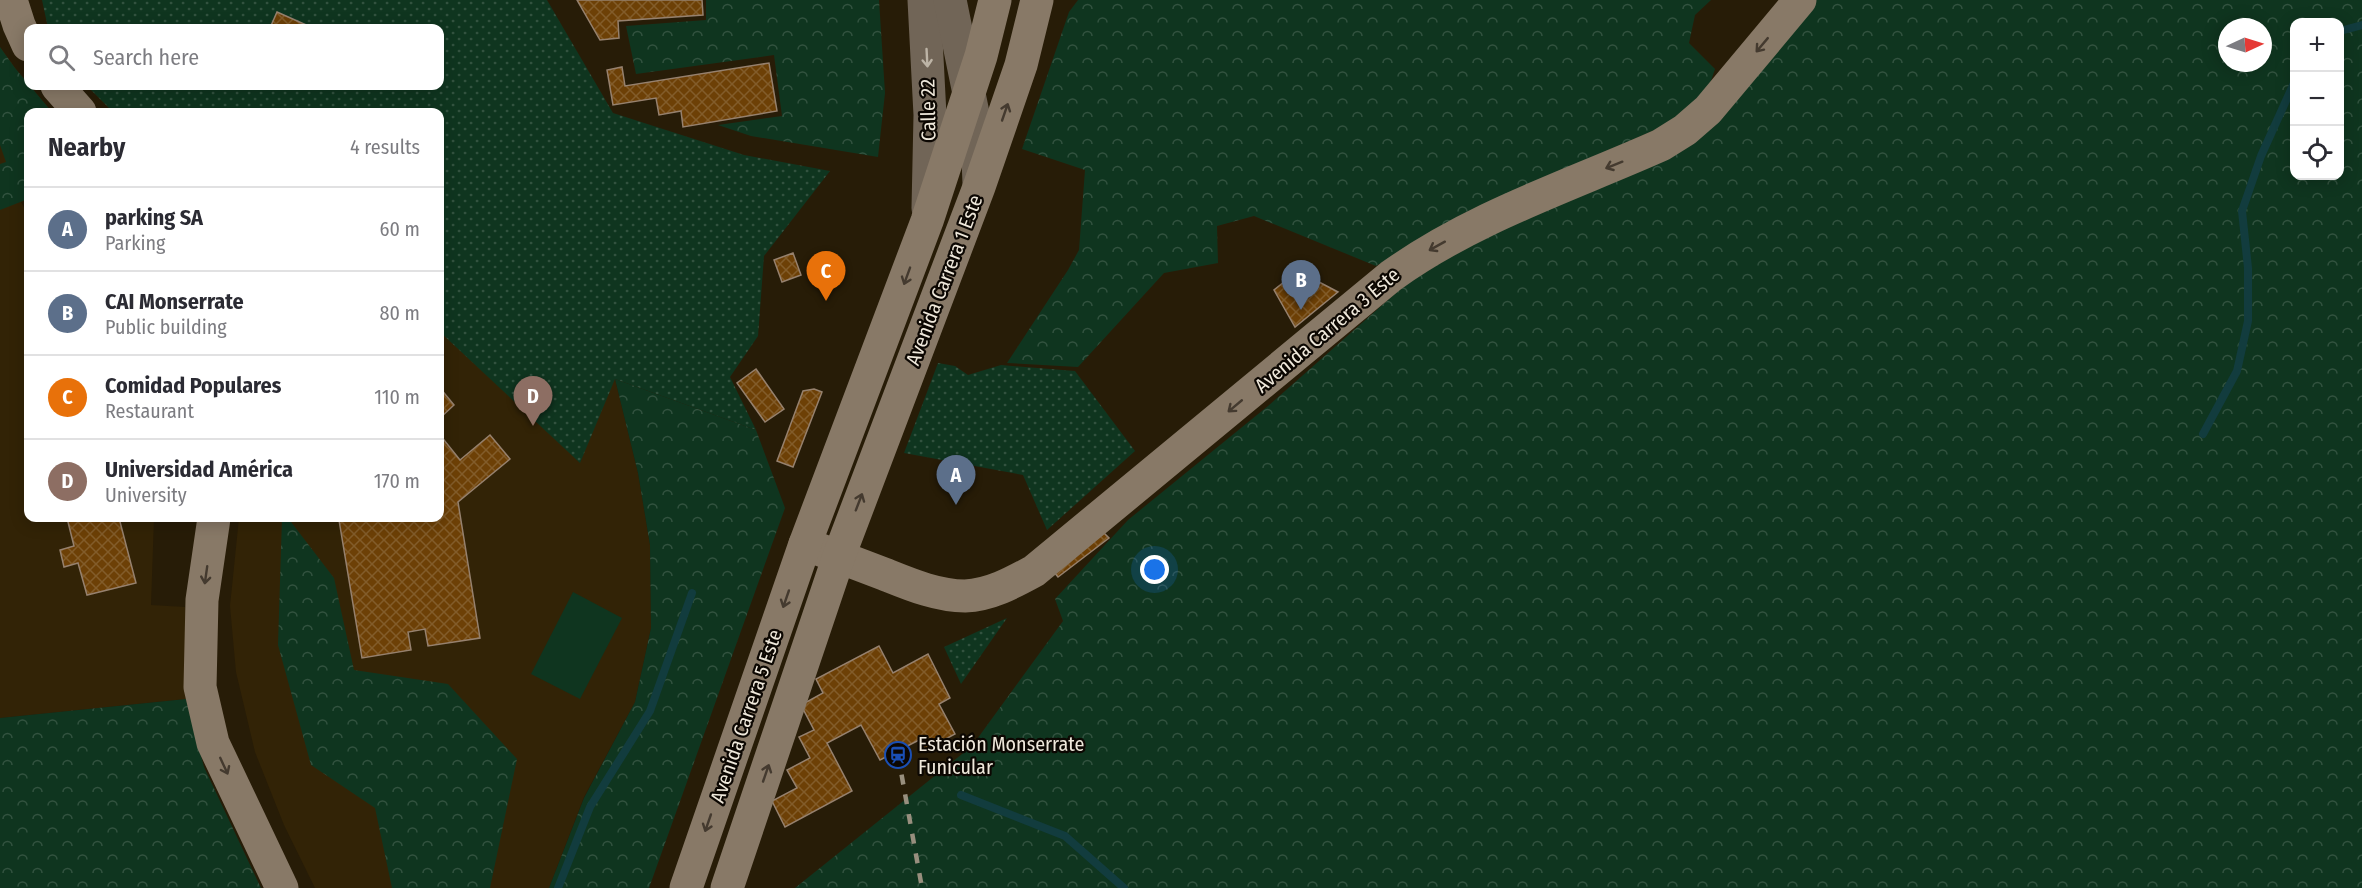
<!DOCTYPE html>
<html lang="en">
<head>
<meta charset="utf-8">
<style>
	body { margin:0; font-family:"Fira Sans Condensed",sans-serif; background:#f7f7f7; color:#2b2b33 }
	.controls { position:absolute; right:18px; top:18px; display:grid; overflow:hidden; border-radius:12px; box-shadow:0 3px 15px #0003 }
	.controls button { width:54px; height:54px; display:grid; place-items:center; padding:0; border:0; border-bottom:2px solid #e1e1e2; background:#fff; color:#2b2b33; font:30px sans-serif }
	.compass { position:absolute; left:2218px; top:18px; width:54px; height:54px; border-radius:50%; background:#fff; box-shadow:0 3px 15px #0003; rotate:86deg }
	.you { position:absolute; left:1155px; top:570px; width:21px; height:21px; margin:-15px; border:4px solid #fff; border-radius:50%; background:#1a73e8; box-shadow:0 0 0 9px #1a73e833 }
	.badge { display:grid; place-items:center; width:39px; height:39px; border-radius:50%; background:#895875; color:#fff; font-size:20px; font-weight:700 }
	.pin { position:absolute; translate:-50% -50px; filter:drop-shadow(0 2px 3px #0008) }
	.pin::after { content:''; position:absolute; top:32px; width:21px; height:18px; background:inherit; clip-path:polygon(0 0,100% 0,50% 100%) }
	.list { margin:0; padding:0; list-style:none }
	h2 { display:flex; justify-content:space-between; align-items:center; height:78px; margin:0; padding:0 24px; font-size:26px }
	h2 small { font-size:20px; font-weight:400; color:#7c7c81 }
	.list li { display:grid; grid-template-columns:39px 1fr auto; gap:18px; align-items:center; box-sizing:border-box; height:84px; padding:0 24px; border-top:2px solid #e1e1e2 }
	.list b { display:block; font-size:22px; white-space:nowrap }
	.list p { margin:0; font-size:20px; white-space:nowrap; color:#7c7c81 }
	.list em { font-size:20px; font-style:normal; color:#7c7c81 }
	.icon { flex:none; width:33px; height:33px; fill:none; stroke:currentColor; stroke-width:2; stroke-linecap:round; stroke-linejoin:round }
	.map { position:relative; flex:none; width:2362px; height:888px; overflow:hidden }
	.search { position:absolute; background:#fff; box-shadow:0 3px 15px #0003; left:24px; top:24px; width:420px; height:66px; display:flex; align-items:center; gap:15px; box-sizing:border-box; padding:0 21px; border-radius:12px; color:#7c7c81; font-size:22px }
	.panel { position:absolute; background:#fff; box-shadow:0 3px 15px #0003; left:24px; top:108px; width:420px; height:414px; border-radius:12px }
	.map>svg:first-child { display:block }
	.built { fill:#322306 }
	.grass { fill:url(#grass-dots) }
	.forest { fill:url(#forest-crowns); fill-rule:evenodd }
	.pitch { fill:#0f351f }
	.lines { fill:none; stroke-linecap:round; stroke-linejoin:round }
	.stream { stroke:#123c3e; stroke-width:8 }
	.building { fill:url(#building-cross-hatch); stroke:#96816e; stroke-width:1.5 }
	.secondary { stroke:#716557; stroke-width:33 }
	.primary { stroke:#887967; stroke-width:33 }
	.rail { stroke:#988f7e; stroke-width:4.5; stroke-dasharray:10 10; stroke-linecap:butt }
	.oneway { stroke:#443a2f }
	.oneway2 { stroke:#bdb4a6 }
	.labels { text-anchor:middle; stroke-width:4.5; stroke-linejoin:round; paint-order:stroke }
	.street-label { font-size:20px; fill:#efe8db; stroke:#0c0702 }
	.poi-label { font-size:20px; fill:#efe8db; stroke:#0c0702; text-anchor:start }
</style>
</head>
<body>
<div class="map">
<svg width="2362" height="888" viewBox="0 0 2362 888">
	<defs>
		<pattern id="grass-dots" width="8" height="8" patternUnits="userSpaceOnUse" patternTransform="scale(1.5)"><rect width="8" height="8" fill="#0f351f"/><path d="M2 2h.1M6 6h.1" fill="none" stroke="#32523f" stroke-width="1.8" stroke-linecap="round"/></pattern>
		<pattern id="forest-crowns" width="20" height="18" patternUnits="userSpaceOnUse" patternTransform="scale(1.5)"><rect width="20" height="18" fill="#0f351f"/><path d="M2 6a3 3 0 1 1 6 0M12 15a3 3 0 1 1 6 0" fill="none" stroke="#32523f"/></pattern>
		<pattern id="building-cross-hatch" width="8" height="8" patternUnits="userSpaceOnUse" patternTransform="scale(1.5)"><rect width="8" height="8" fill="#6d4006"/><path d="M0 0l8 8M0 8l8-8" fill="none" stroke="#825c2a"/></pattern>
	</defs>
	<rect width="100%" height="100%" fill="#271c07"/>
	<g class="built">
		<path d="M 479,0 L 615,379 L 638,473 L 650,545 L 651,628 L 635,702 L 584,797 L 549,888 L 315,888 L 284,825 L 255,752 L 236,672 L 230,606 L 239,518 L 440,518 L 440,112 L 113,112 L 87,86 L 440,86 L 440,28 L 74,28 Z"/>
		<path d="M 0,47 L 15,68 L 52,112 L 28,112 L 28,199 L 21,202 L 28,215 L 28,518 L 154,518 L 151,605 L 185,607 L 186,699 L 0,718 Z"/>
	</g>
	<g class="grass">
		<path d="M 42,0 L 547,0 L 613,113 L 744,155 L 830,171 L 764,256 L 758,336 L 730,377 L 756,430 L 615,379 L 580,463 L 440,332 L 440,112 L 113,112 L 87,86 L 440,86 L 440,28 L 48,28 Z"/>
		<path d="M 938,363 L 955,366 L 968,375 L 1001,365 L 1075,371 L 1135,451 L 1047,530 L 1023,475 L 904,453 Z"/>
		<path d="M 1007,618 L 961,684 L 944,647 Z"/>
	</g>
	<g class="forest">
		<path d="M 706,0 L 879,0 L 885,93 L 878,157 L 751,136 L 718,125 L 782,116 L 774,55 L 636,74 L 626,26 L 706,20 Z"/>
		<path d="M 1078,0 L 1711,0 L 1695,15 L 1689,43 L 1715,69 L 1703,104 L 1680,119 L 1467,212 L 1376,266 L 1254,216 L 1217,226 L 1218,263 L 1164,273 L 1078,367 L 1007,363 L 1068,270 L 1079,250 L 1085,170 L 1022,149 L 1069,12 Z"/>
		<path d="M 1808,0 L 2362,0 L 2362,888 L 795,888 L 972,746 L 1063,621 L 1055,599 L 1128,520 L 1268,406 L 1397,292 L 1413,280 L 1461,250 L 1510,225 L 1614,182 ZM 2294,22 L 2340,22 L 2340,176 L 2294,176 ZM 2227,27 L 2263,27 L 2263,63 L 2227,63 Z"/>
		<path d="M 0,47 L 15,68 L 52,112 L 28,112 L 28,199 L 0,210 L 0,164 L 6,162 L 0,145 Z"/>
		<path d="M 615,379 L 756,430 L 785,508 L 649,888 L 549,888 L 584,798 L 635,702 L 651,628 L 650,545 L 638,473 Z"/>
		<path d="M 282,518 L 288,518 L 334,578 L 354,670 L 448,684 L 517,759 L 490,888 L 392,888 L 375,808 L 311,765 L 278,645 Z"/>
		<path d="M 186,699 L 204,767 L 261,888 L 0,888 L 0,718 Z"/>
	</g>
	<path class="pitch" d="M 573,592 L 622,618 L 580,699 L 531,674 Z"/>
	<g class="lines">
		<g class="stream">
			<path d="M 2340,31 L 2362,25"/>
			<path d="M 2203,434 L 2237,371 L 2248,321 L 2248,268 L 2242,211 L 2261,156 L 2294,83"/>
			<path d="M 961,795 L 1065,836 L 1124,888"/>
			<path d="M 558,888 L 590,807 L 650,711 L 692,593"/>
		</g>
	</g>
	<g class="building">
		<path d="M 577,0 L 702,0 L 703,15 L 618,21 L 619,38 L 600,40 Z"/>
		<path d="M 277,12 L 313,28 L 270,28 Z"/>
		<path d="M 769,63 L 777,111 L 683,127 L 681,111 L 659,115 L 656,98 L 613,105 L 607,70 L 622,67 L 625,86 Z"/>
		<path d="M 793,253 L 801,275 L 782,282 L 774,260 Z"/>
		<path d="M 1298,271 L 1338,292 L 1295,327 L 1274,290 Z"/>
		<path d="M 756,369 L 784,409 L 765,422 L 737,383 Z"/>
		<path d="M 440,388 L 454,405 L 440,418 Z"/>
		<path d="M 814,389 L 822,392 L 793,467 L 777,461 L 803,391 Z"/>
		<path d="M 440,435 L 460,460 L 490,435 L 510,459 L 458,502 L 480,638 L 428,646 L 425,629 L 408,632 L 411,650 L 362,658 L 339,520 L 351,518 L 440,518 Z"/>
		<path d="M 67,518 L 119,518 L 136,583 L 87,595 L 78,563 L 64,567 L 60,550 L 74,546 Z"/>
		<path d="M 1104,533 L 1109,538 L 1058,577 L 1054,572 Z"/>
		<path d="M 879,646 L 893,673 L 928,654 L 950,698 L 939,704 L 955,734 L 925,750 L 919,740 L 880,760 L 861,725 L 827,743 L 852,791 L 785,827 L 772,801 L 797,788 L 787,770 L 810,758 L 799,737 L 814,730 L 801,705 L 823,693 L 816,679 Z"/>
	</g>
	<g class="lines">
		<g class="secondary">
			<path d="M 924,0 L 930,115 L 928,208"/>
			<path d="M 950,0 L 977,133 L 979,184"/>
		</g>
		<g class="primary">
			<path d="M 11,0 L 19,25 L 28,45"/>
			<path d="M 57,86 L 80,112"/>
			<path d="M 214,518 L 202,600 L 200,687 L 213,743 L 282,888"/>
			<path d="M 805,544 C 832,554 858,564 884,574 C 909,584 937,596 965,596 C 990,595 1012,583 1034,571 L 1391,276 C 1473,217 1569,186 1661,145 L 1685,130 L 1708,110 L 1800,0"/>
			<path d="M 686,888 L 805,544 L 927,221 L 981,56 L 995,0"/>
			<path d="M 727,888 L 839,556 L 979,187 L 1021,65 L 1037,0"/>
		</g>
		<path class="rail" d="M 898,755 L 922,888"/>
	</g>
	<defs><path id="oneway-shaft" d="M-6 0H5M1.5-3L5.5 0L1.5 3" fill="none" stroke-width="1.6" stroke-linecap="round" stroke-linejoin="round" transform="scale(1.5)"/></defs>
	<g class="oneway">
		<use href="#oneway-shaft" transform="translate(1762 45) rotate(130)"/>
		<use href="#oneway-shaft" transform="translate(1005 112) rotate(-71)"/>
		<use href="#oneway-shaft" transform="translate(1614 165) rotate(158)"/>
		<use href="#oneway-shaft" transform="translate(1437 246) rotate(151)"/>
		<use href="#oneway-shaft" transform="translate(907 276) rotate(110)"/>
		<use href="#oneway-shaft" transform="translate(1235 406) rotate(140)"/>
		<use href="#oneway-shaft" transform="translate(859 502) rotate(-69)"/>
		<use href="#oneway-shaft" transform="translate(206 575) rotate(98)"/>
		<use href="#oneway-shaft" transform="translate(786 599) rotate(109)"/>
		<use href="#oneway-shaft" transform="translate(224 766) rotate(65)"/>
		<use href="#oneway-shaft" transform="translate(766 773) rotate(-71)"/>
		<use href="#oneway-shaft" transform="translate(708 823) rotate(109)"/>
	</g>
	<use class="oneway2" href="#oneway-shaft" transform="translate(927 58) rotate(87)"/>
	<defs>
		<symbol id="station-ring" viewBox="-11 -11 22 22"><circle r="9.5" fill="#0c0702" stroke="#1a4fb4" stroke-width="1.5"/><path d="M-3-6H3Q5-6 5-4V2Q5 4 3 4L4.5 6H3L1.5 4h-3L-3 6H-4.5L-3 4Q-5 4-5 2V-4Q-5-6-3-6ZM-3.5-4v3h7v-3ZM-3.5 1v1.5H-2V1ZM2 1v1.5H3.5V1Z" fill="#1a4fb4"/></symbol>
	</defs>
	<g fill-rule="evenodd">
		<use href="#station-ring" x="883" y="740" width="30" height="30"/>
	</g>
	<g class="labels">
		<g class="street-label">
			<text transform="translate(928 110) rotate(-91)" y="7">Calle 22</text>
			<text transform="translate(944 280) rotate(-69)" y="7">Avenida Carrera 1 Este</text>
			<text transform="translate(1327 330) rotate(-40)" y="7">Avenida Carrera 3 Este</text>
			<text transform="translate(746 716) rotate(-71)" y="7">Avenida Carrera 5 Este</text>
		</g>
		<g class="poi-label">
			<text x="918" y="751">Estación Monserrate<tspan x="918" dy="23">Funicular</tspan></text>
		</g>
	</g>
</svg>
<div class="controls">
<button>+</button>
<button>−</button>
<button><svg class="icon" aria-label="locate" viewBox="0 0 24 24"><circle cx="12" cy="12" r="6"/><path d="M12 2v4M12 18v4M2 12h4M18 12h4"/></svg></button>
</div>
<svg class="compass" viewBox="-18 -18 36 36"><path d="M0-13l5 13h-10z" fill="#e53935"/><path d="M0 13l5-13h-10z" fill="#7c7c81"/></svg>
<div class="you"></div>
<div class="pin badge" style="left:956px;top:505px;background:#5c6f8a">A</div>
<div class="pin badge" style="left:1301px;top:310px;background:#5c6f8a">B</div>
<div class="pin badge" style="left:826px;top:301px;background:#e8710a">C</div>
<div class="pin badge" style="left:533px;top:426px;background:#8d6e63">D</div>
<div class="search"><svg class="icon" aria-label="search" viewBox="0 0 24 24"><circle cx="10" cy="10" r="6"/><path d="M15 15l6 6"/></svg>Search here</div>
<section class="panel">
<h2>Nearby<small>4 results</small></h2>
<ul class="list">
<li><span class="badge" style="background:#5c6f8a">A</span><div><b>parking SA</b><p>Parking</p></div><em>60 m</em></li>
<li><span class="badge" style="background:#5c6f8a">B</span><div><b>CAI Monserrate</b><p>Public building</p></div><em>80 m</em></li>
<li><span class="badge" style="background:#e8710a">C</span><div><b>Comidad Populares</b><p>Restaurant</p></div><em>110 m</em></li>
<li><span class="badge" style="background:#8d6e63">D</span><div><b>Universidad América</b><p>University</p></div><em>170 m</em></li>
</ul>
</section>
</div>
</body>
</html>
